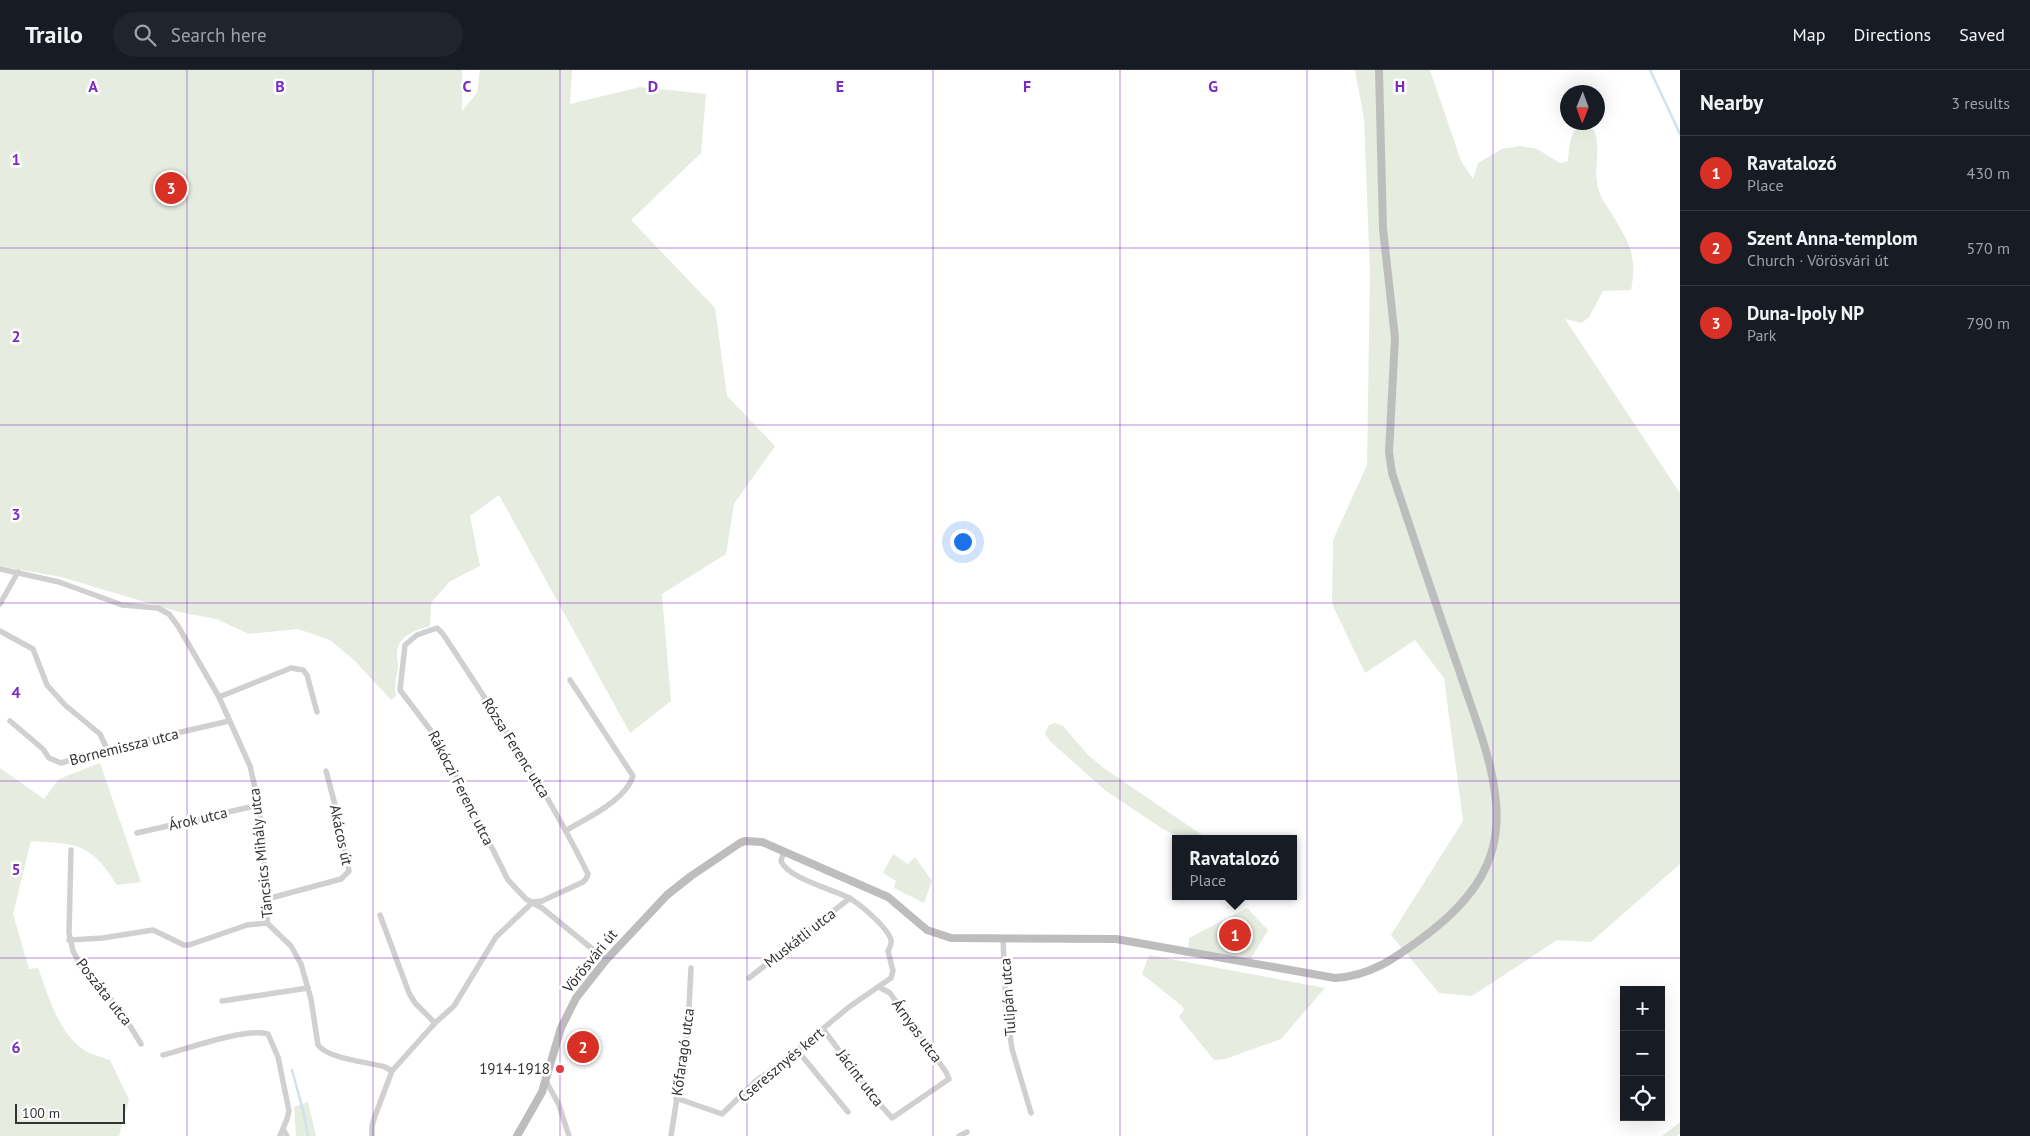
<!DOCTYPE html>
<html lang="en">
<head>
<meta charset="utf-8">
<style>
	body { margin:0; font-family:"PT Sans",sans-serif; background:#20242c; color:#f1f3f6 }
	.controls { position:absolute; right:15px; bottom:15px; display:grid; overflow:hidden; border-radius:0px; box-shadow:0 5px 20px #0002 }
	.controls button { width:45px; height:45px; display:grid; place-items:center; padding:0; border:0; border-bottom:1px solid #363941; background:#171b24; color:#f1f3f6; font:25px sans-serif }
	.compass { position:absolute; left:1560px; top:15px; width:45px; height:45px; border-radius:50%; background:#171b24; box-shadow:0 5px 20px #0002; rotate:181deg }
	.scale { position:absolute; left:15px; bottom:12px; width:110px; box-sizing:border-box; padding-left:5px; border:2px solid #333; border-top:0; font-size:14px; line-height:18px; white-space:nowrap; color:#333; -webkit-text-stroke:4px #fff; paint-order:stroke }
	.you { position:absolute; left:962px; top:471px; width:18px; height:18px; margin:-12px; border:4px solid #fff; border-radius:50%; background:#1a73e8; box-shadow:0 0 0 8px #1a73e833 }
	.badge { display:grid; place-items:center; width:32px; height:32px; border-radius:50%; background:#d93025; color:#fff; font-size:16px; font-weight:700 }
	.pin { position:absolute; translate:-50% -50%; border:2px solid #fff; box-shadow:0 1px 5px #0006 }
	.popup { position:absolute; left:1172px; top:765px; width:125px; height:65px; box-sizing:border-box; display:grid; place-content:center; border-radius:0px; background:#171b24; filter:drop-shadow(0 1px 4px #0005); font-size:16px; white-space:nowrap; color:#9ea1a6 }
	.popup b { font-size:19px; color:#f1f3f6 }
	.popup::after { content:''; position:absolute; left:50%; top:100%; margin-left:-10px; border:10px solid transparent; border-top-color:#171b24 }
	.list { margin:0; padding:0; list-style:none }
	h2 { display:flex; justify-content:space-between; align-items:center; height:65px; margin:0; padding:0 20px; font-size:21px }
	h2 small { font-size:16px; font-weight:400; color:#9ea1a6 }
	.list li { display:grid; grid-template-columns:32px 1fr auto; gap:15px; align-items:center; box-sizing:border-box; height:75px; padding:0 20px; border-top:1px solid #363941 }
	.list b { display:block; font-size:19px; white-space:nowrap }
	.list p { margin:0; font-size:16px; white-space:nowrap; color:#9ea1a6 }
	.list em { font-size:16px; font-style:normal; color:#9ea1a6 }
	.icon { flex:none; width:28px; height:28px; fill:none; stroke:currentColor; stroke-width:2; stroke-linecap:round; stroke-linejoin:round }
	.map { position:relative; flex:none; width:1680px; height:1066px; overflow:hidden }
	header { display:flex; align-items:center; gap:30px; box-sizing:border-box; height:70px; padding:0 25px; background:#171b24; border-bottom:1px solid #363941 }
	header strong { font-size:24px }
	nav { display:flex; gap:28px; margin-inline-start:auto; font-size:18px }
	.search { width:350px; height:45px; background:#20242c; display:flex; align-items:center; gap:12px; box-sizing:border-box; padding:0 18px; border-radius:28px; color:#9ea1a6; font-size:19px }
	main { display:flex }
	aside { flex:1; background:#171b24 }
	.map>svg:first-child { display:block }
	.green { fill:#e6ecdf }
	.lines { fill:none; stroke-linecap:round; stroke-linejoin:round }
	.stream { stroke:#cfe2ee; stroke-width:2.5 }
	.street { stroke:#d0d0d0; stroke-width:5.5 }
	.secondary { stroke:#bdbdbd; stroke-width:8 }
	.grid { fill:none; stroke:#7b2cbf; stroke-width:1; stroke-opacity:0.55 }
	.poi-dot { fill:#e63946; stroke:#fff; stroke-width:2 }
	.labels { text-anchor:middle; stroke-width:5; stroke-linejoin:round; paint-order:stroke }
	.street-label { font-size:15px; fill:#333; stroke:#fff }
	.poi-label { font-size:15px; fill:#333; stroke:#fff; text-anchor:end }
	.grid-label { font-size:16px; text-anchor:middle; font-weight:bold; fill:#7b2cbf; stroke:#fff; stroke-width:5; stroke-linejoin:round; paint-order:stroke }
</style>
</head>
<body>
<header>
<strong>Trailo</strong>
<div class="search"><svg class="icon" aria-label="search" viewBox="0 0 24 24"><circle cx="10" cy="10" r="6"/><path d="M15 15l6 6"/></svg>Search here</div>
<nav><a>Map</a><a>Directions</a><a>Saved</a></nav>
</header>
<main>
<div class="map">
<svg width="1680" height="1066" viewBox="0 0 1680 1066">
	<rect width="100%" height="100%" fill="#fff"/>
	<g class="green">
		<path d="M 0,0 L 462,0 L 462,41 L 477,23 L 480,0 L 572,0 L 570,34 L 640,17 L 706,24 L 701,83 L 631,150 L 715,238 L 727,326 L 775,376 L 734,434 L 726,484 L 662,524 L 671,631 L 630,663 L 499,425 L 470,446 L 480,496 L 449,512 L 431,533 L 430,556 C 416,560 399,565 397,582 C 396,587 399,593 398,598 C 396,609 394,615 396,626 L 391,630 L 355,591 L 330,570 L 298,559 L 249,564 L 216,549 L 179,542 L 61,507 L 0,496 Z"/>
		<path d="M 1355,0 L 1430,0 L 1461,91 L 1473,109 L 1478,93 L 1502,79 L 1520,76 L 1537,79 L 1560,93 L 1568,91 C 1570,74 1569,48 1594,60 C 1602,79 1592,101 1599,121 C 1601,128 1606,135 1610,141 C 1628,171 1638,184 1631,220 L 1603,221 L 1589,247 L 1582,253 L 1565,249 L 1680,423 L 1680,794 L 1591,872 L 1557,870 L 1472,926 L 1439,923 L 1391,865 L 1463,751 L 1444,608 L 1415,570 L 1365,603 L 1332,534 L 1333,470 L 1367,395 L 1370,202 L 1364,49 Z"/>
		<path d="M 1055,653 L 1063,656 L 1088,685 L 1105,699 L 1208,769 L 1181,769 L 1163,759 L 1106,721 L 1051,672 L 1045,664 L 1049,655 Z"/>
		<path d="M 100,693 L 141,812 L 117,815 C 90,773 79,774 31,771 L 13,844 L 29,899 L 38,898 C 49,926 58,963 84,980 C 91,985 102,987 110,990 L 129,1030 L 119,1066 L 0,1066 L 0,698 L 44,729 L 59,709 Z"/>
		<path d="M 893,784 L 908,794 L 915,787 L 932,811 L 924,833 L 894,818 L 896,811 L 883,803 Z"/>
		<path d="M 1247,838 L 1268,860 L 1250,890 L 1188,878 L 1189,868 Z"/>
		<path d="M 1149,885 L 1325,918 L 1281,969 L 1225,989 L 1214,990 L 1179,947 L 1184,940 L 1182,936 L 1142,904 Z"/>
		<path d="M 308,1032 L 316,1066 L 296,1066 L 294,1037 Z"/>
		<path d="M 1680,1052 L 1680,1064 L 1677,1066 L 1662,1066 Z"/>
	</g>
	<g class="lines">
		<g class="stream">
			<path d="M 1650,0 L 1680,64"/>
			<path d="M 292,1000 L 304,1044 L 308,1066"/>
		</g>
		<g class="street">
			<path d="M 0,499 L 59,512 L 122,535 L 158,538 L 169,544 L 178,556 L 219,627 L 250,696 L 259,735 L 267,829 L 267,853 L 291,876 L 301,894 L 311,929 L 318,975 C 328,989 369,992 385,997 L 392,1001"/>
			<path d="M 0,534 L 18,502"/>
			<path d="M 0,561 L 33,579 L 47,615 L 65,635 L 100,664 L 107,679"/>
			<path d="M 219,627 L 291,598 L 303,600 L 307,605 L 317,642"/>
			<path d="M 10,651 L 43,679 L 49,688 L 61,693 L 103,680 L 229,651"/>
			<path d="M 567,760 C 587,748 626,730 633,706 L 570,610"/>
			<path d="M 137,763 L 259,735"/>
			<path d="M 71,780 L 69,863 L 73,881 L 81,896 L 119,938 L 141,974"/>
			<path d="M 267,829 L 341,809 L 349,801 L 339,750 L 326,701"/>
			<path d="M 380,845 L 409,923 L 415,933 L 435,953"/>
			<path d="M 1003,869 L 1006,938 L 1012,979 L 1031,1043"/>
			<path d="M 69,870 L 103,868 L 153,860 L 184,875 L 189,875 L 247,855 L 267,853"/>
			<path d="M 749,908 L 850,828"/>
			<path d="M 222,931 L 308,918"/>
			<path d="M 823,959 L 877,1031 L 892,1048 L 949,1009 L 946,1002 L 890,923 L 879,917"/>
			<path d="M 797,980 L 848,1042"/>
			<path d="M 163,985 C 187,979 247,957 268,964 L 278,987 L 289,1041 L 287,1049 L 280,1066"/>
			<path d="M 546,1011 L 559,1035 L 569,1066"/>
			<path d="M 676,1028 L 722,1044 L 757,1010 L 779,995 L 849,937 L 891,908 L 893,901 L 888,881 C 890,877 892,874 891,870 C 888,858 862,836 851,829 C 836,820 788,809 781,791 L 784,781"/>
			<path d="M 283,1059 L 287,1066"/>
			<path d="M 372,1066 L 372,1056 L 375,1046 L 392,1001 L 435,953 L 454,936 L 496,867 L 533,832 L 542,831 L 583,812 L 586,809 L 588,804 C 547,720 494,642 443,564 L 437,558 L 417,565 L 405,575 L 400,620 L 438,670 L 508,810 L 526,829 L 542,838 L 606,890"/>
			<path d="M 671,1066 L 688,958 L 691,898"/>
			<path d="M 959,1066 L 967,1062"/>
		</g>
		<path class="secondary" d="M 517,1066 L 542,1022 L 561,958 L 576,928 L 606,890 L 667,825 L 691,806 L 740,773 L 745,771 L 762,772 L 888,827 L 927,860 L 951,868 L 1116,869 L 1335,908 C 1372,906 1396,887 1425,866 C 1453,845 1480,819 1491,784 C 1497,766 1498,743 1495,724 C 1491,686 1471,637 1459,600 C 1436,535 1414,469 1392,403 L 1389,382 L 1395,268 L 1383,159 L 1379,0"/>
	</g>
	<path class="grid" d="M 187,0 L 187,1066M 373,0 L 373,1066M 560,0 L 560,1066M 747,0 L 747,1066M 933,0 L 933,1066M 1120,0 L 1120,1066M 1307,0 L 1307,1066M 1493,0 L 1493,1066M 0,178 L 1680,178M 0,355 L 1680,355M 0,533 L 1680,533M 0,711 L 1680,711M 0,888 L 1680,888"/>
	<circle class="poi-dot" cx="560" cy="999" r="5"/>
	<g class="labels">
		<g class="street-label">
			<text transform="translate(124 677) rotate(-14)" y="5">Bornemissza utca</text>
			<text transform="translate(516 678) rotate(58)" y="5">Rózsa Ferenc utca</text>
			<text transform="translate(461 718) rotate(63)" y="5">Rákóczi Ferenc utca</text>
			<text transform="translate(198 749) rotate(-13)" y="5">Árok utca</text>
			<text transform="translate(341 765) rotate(78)" y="5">Akácos út</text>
			<text transform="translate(261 783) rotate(-96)" y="5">Táncsics Mihály utca</text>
			<text transform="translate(800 868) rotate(-38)" y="5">Muskátli utca</text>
			<text transform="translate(590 891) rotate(-51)" y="5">Vörösvári út</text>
			<text transform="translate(104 922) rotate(52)" y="5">Poszáta utca</text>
			<text transform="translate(1008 927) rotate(-94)" y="5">Tulipán utca</text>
			<text transform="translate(917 961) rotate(54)" y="5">Árnyas utca</text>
			<text transform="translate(683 982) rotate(-82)" y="5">Kőfaragó utca</text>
			<text transform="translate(781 995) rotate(-40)" y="5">Cseresznyés kert</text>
			<text transform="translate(860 1008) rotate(53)" y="5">Jácint utca</text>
		</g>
		<g class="poi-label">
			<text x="550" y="1004">1914-1918</text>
		</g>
	</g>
	<g class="grid-label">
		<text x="93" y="22">A</text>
		<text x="280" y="22">B</text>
		<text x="467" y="22">C</text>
		<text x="653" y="22">D</text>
		<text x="840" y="22">E</text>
		<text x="1027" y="22">F</text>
		<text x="1213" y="22">G</text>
		<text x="1400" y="22">H</text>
		<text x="16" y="95">1</text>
		<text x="16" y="272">2</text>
		<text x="16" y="450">3</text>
		<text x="16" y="628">4</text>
		<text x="16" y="805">5</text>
		<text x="16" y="983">6</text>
	</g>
</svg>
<div class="controls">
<button>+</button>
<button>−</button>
<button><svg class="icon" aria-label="locate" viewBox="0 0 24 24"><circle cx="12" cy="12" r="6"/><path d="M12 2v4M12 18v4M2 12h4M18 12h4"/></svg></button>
</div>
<svg class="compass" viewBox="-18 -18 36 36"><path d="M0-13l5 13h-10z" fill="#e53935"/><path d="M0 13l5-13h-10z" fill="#9ea1a6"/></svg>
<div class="scale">100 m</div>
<div class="you"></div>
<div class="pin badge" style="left:1235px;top:865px">1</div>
<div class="popup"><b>Ravatalozó</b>Place</div>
<div class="pin badge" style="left:583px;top:977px">2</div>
<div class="pin badge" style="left:171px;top:118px">3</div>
</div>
<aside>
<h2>Nearby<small>3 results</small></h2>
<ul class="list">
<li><span class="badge">1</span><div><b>Ravatalozó</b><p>Place</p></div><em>430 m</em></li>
<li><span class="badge">2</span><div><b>Szent Anna-templom</b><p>Church · Vörösvári út</p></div><em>570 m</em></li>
<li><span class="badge">3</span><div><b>Duna-Ipoly NP</b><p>Park</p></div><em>790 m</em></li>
</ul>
</aside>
</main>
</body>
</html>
